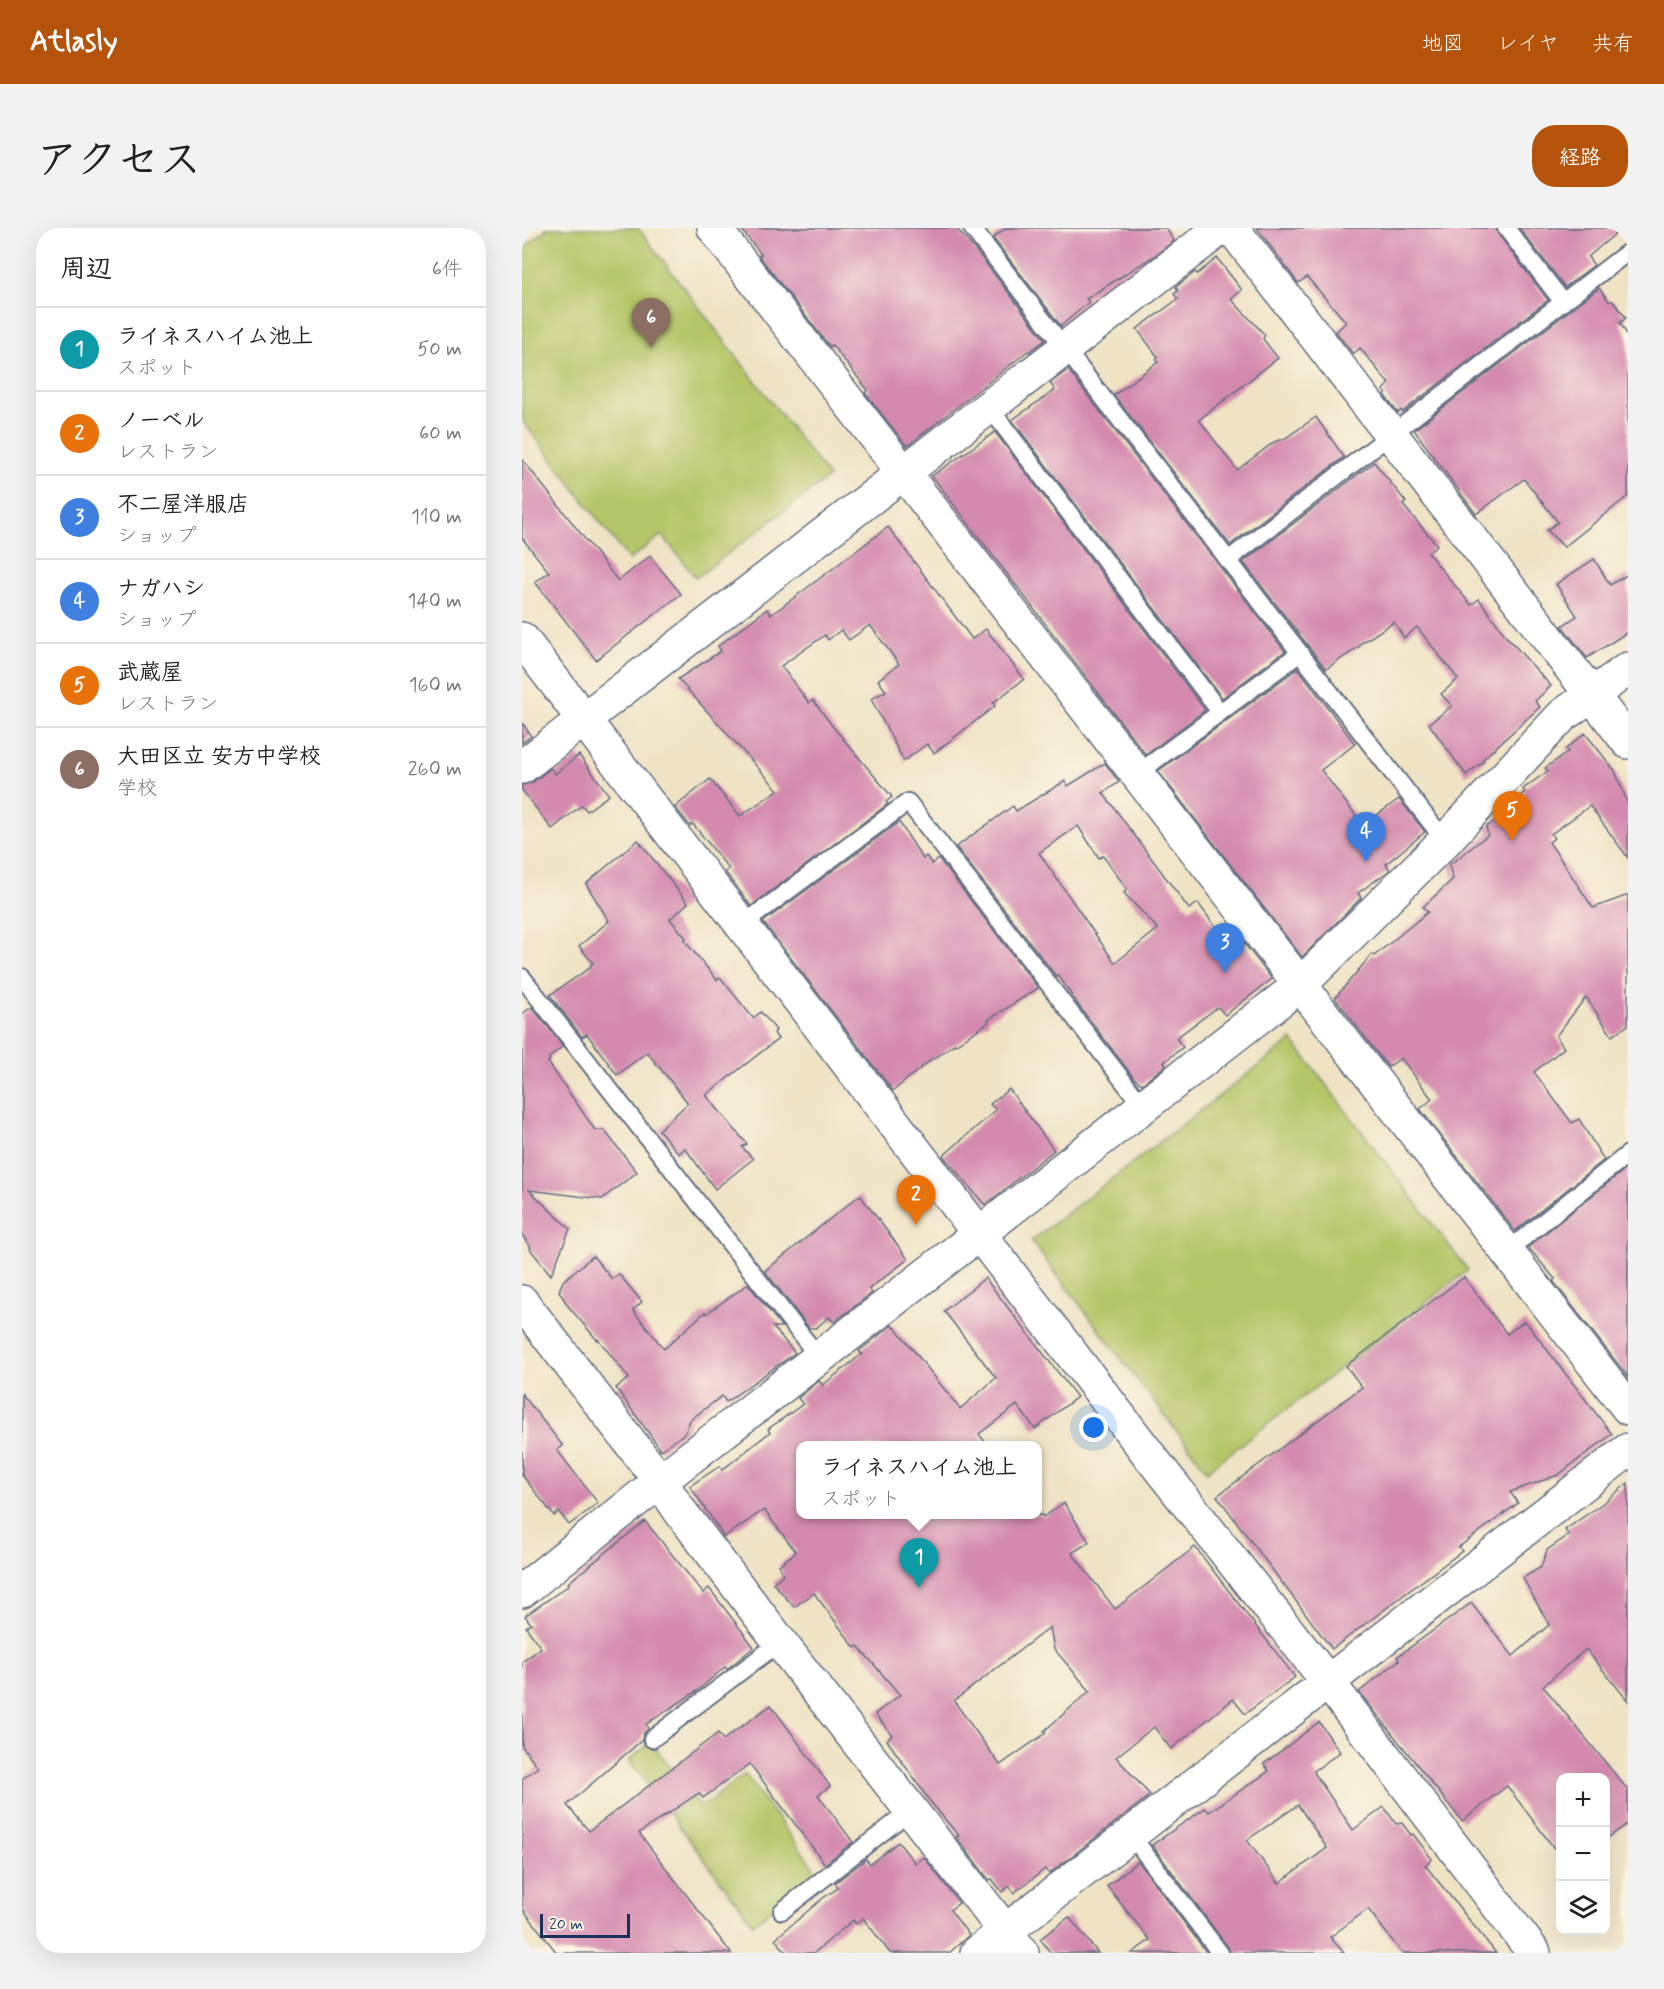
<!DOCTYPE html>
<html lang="ja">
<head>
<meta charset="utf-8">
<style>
	body { margin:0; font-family:Mynerve,"Klee One",sans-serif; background:#f2f2f2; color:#222 }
	.controls { position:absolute; right:18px; bottom:18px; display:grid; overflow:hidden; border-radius:12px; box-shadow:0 6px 24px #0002 }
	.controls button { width:54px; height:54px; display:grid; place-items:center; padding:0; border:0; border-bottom:2px solid #e0e0e0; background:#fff; color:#222; font:30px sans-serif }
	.scale { position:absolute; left:18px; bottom:15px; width:90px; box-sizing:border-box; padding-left:6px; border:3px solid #1b2f5e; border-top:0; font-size:16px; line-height:21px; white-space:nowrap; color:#1b2f5e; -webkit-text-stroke:4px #fcf5e5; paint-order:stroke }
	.you { position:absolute; left:572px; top:1200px; width:21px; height:21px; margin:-15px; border:4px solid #fff; border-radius:50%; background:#1a73e8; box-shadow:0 0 0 9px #1a73e833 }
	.badge { display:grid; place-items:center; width:39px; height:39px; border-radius:50%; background:#b45309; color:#fff; font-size:20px; font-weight:700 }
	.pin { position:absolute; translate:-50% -50px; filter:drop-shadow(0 2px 3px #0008) }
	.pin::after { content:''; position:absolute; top:32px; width:21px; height:18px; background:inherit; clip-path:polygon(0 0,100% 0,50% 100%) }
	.popup { position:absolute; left:274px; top:1213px; width:246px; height:78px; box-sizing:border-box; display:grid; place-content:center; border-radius:12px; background:#fff; filter:drop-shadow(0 2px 4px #0005); font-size:20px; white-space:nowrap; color:#767676 }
	.popup b { font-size:22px; color:#222 }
	.popup::after { content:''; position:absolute; left:50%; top:100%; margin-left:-12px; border:12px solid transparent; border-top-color:#fff }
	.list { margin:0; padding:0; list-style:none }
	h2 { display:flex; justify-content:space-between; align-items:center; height:78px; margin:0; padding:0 24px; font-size:26px }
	h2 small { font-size:20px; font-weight:400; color:#767676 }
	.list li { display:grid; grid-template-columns:39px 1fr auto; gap:18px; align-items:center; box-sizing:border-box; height:84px; padding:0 24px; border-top:2px solid #e0e0e0 }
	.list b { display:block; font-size:22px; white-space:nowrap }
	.list p { margin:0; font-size:20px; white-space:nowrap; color:#767676 }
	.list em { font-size:20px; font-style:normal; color:#767676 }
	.icon { flex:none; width:33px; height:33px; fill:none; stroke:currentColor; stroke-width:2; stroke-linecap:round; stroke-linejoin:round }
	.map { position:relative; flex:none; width:1106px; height:1725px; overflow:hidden; border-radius:24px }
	header { display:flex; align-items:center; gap:36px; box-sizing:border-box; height:84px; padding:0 30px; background:#b45309; color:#fff }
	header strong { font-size:28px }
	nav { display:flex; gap:33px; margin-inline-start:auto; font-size:21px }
	.intro { display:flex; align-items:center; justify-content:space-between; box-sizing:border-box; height:144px; padding:0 36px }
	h1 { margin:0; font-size:42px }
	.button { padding:15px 27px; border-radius:24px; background:#b45309; color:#fff; font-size:21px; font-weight:700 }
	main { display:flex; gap:36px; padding:0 36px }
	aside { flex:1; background:#fff; border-radius:24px; box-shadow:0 6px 24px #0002 }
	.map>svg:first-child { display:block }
	.green { fill:#b5c669; stroke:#687a64; stroke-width:1.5 }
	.building { fill:#d48aaf; fill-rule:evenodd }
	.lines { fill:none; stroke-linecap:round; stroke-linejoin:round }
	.lane-casing { stroke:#656e82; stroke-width:20 }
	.street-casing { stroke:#656e82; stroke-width:36 }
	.lane { stroke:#fff; stroke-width:16 }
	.street { stroke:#fff; stroke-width:33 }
</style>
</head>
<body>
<header>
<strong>Atlasly</strong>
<nav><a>地図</a><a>レイヤ</a><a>共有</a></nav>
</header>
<div class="intro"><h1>アクセス</h1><a class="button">経路</a></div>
<main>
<aside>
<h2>周辺<small>6件</small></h2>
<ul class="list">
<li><span class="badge" style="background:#0f9aa8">1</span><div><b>ライネスハイム池上</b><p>スポット</p></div><em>50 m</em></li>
<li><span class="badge" style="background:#e8710a">2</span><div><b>ノーベル</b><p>レストラン</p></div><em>60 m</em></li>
<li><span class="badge" style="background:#3f7fe0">3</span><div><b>不二屋洋服店</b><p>ショップ</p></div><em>110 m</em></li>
<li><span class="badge" style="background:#3f7fe0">4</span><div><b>ナガハシ</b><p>ショップ</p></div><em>140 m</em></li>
<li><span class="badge" style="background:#e8710a">5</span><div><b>武蔵屋</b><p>レストラン</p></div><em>160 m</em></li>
<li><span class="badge" style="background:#8d6e63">6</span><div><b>大田区立 安方中学校</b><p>学校</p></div><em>260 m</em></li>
</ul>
</aside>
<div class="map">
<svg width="1106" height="1725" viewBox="0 0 1106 1725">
	<rect width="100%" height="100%" fill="#fcf5e5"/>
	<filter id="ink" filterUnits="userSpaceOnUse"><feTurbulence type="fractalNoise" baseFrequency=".0167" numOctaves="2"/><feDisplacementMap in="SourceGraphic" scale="12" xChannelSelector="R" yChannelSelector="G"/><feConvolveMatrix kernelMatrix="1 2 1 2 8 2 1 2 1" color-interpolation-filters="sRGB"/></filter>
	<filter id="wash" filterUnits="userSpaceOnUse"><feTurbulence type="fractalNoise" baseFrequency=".008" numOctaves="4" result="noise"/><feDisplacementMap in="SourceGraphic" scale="24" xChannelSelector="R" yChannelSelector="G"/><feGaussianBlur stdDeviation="1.35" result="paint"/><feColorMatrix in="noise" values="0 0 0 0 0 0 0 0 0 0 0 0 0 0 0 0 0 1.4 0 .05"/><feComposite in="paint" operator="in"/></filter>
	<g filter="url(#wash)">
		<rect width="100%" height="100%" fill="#efe3c4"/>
		<g class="green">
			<path d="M 23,0 L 116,0 L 307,249 L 174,350 L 140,307 L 107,332 L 0,192 L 0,21 L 24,2 Z"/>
			<path d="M 770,812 L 946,1042 L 685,1243 L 509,1013 Z"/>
			<path d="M 129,1514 L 179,1579 L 223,1546 L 296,1645 L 231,1696 L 107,1532 Z"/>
		</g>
		<g id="blocks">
			<g class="building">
				<path d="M 218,0 L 434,0 L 455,24 L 523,112 L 507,124 L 506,123 L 385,218 L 343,165 L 346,162 L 310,117 L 308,119 L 237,28 L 239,26 Z"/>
				<path d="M 484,0 L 644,0 L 652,13 L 632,28 L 564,71 L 567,74 L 539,98 L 471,10 Z"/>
				<path d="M 735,0 L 974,0 L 976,6 L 1026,72 L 880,184 L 879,182 L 876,185 L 862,167 L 864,165 L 861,162 L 867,156 L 838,120 L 831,126 L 814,104 L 824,94 L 785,49 L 776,55 Z"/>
				<path d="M 997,0 L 1100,0 L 1066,29 L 1072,37 L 1043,59 Z"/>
				<path d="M 695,30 L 720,62 L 709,71 L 743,107 L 741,111 L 756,130 L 677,192 L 715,242 L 752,214 L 762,211 L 794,189 L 822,229 L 708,317 L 592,167 L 636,134 L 634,131 L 636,129 L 615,101 L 656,71 L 652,66 L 656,63 L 654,59 L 673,44 L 675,46 Z"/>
				<path d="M 1077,60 L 1087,73 L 1091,73 L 1104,90 L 1098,95 L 1106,108 L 1106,268 L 1042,319 L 1025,302 L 1036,294 L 1002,251 L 954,286 L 892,202 Z"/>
				<path d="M 546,142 L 763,423 L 700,470 L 490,192 L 533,162 L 528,155 Z"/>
				<path d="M 473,204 L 683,482 L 624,527 L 410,248 Z"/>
				<path d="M 0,231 L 96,353 L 128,328 L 159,366 L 74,432 L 13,354 L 27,344 L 0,310 Z"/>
				<path d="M 852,234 L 884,274 L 881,277 L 915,317 L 906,325 L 949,377 L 957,371 L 983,407 L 1029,458 L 1013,473 L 1018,479 L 961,531 L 962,533 L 944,547 L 907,496 L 930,478 L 919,466 L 936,451 L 895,399 L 882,410 L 872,394 L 838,416 L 838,418 L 804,441 L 721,334 Z"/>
				<path d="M 366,299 L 450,411 L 464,401 L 502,451 L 471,475 L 473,478 L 412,525 L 405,516 L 382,533 L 349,471 L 364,463 L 356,452 L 377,436 L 348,397 L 327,412 L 319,402 L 306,412 L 303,407 L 259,438 L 287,475 L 291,472 L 312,500 L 370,569 L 364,574 L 366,576 L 229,678 L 203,644 L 207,641 L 171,596 L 168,598 L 153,579 L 188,551 L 218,588 L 256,562 L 156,451 L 199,423 L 196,418 L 245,381 L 249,387 Z"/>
				<path d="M 1072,331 L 1088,357 L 1106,346 L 1106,404 L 1065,430 L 1040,398 L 1055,388 L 1034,356 Z"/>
				<path d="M 776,440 L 833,516 L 799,542 L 841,597 L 877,571 L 903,604 L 864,636 L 868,642 L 836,665 L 839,670 L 780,729 L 636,543 Z"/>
				<path d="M 0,494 L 9,508 L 0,515 Z"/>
				<path d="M 1063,505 L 1093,543 L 1106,576 L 1106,630 L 1068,578 L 1029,606 L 1032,610 L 1027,614 L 1071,680 L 1106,667 L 1106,797 L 1090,808 L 1064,769 L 1034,808 L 1042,820 L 1012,844 L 1050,895 L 1057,891 L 1082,932 L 993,1003 L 898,881 L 910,871 L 879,830 L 866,839 L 813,770 L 850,726 L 852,728 L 906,684 L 901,679 L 931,651 L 927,637 L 966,607 L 964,599 L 985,584 L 982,580 L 1003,564 L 1001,561 L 1026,543 L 1023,540 L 1046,524 L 1044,521 Z"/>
				<path d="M 57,527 L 87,567 L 65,583 L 60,577 L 30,601 L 0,562 L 0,557 L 11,554 L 29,540 L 33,546 Z"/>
				<path d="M 583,535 L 597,554 L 581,565 L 667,681 L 676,675 L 698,705 L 708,697 L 750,751 L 703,787 L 696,779 L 654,810 L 661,819 L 642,834 L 644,837 L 620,856 L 612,850 L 557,778 L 536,747 L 534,748 L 434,619 L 491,578 L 494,583 L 543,553 L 546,558 ZM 556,598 L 577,630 L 581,628 L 605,661 L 602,665 L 636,701 L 593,735 L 517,625 Z"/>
				<path d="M 377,594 L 401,631 L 404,628 L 410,636 L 417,631 L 516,760 L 466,792 L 467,794 L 433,817 L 432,816 L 412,831 L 411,830 L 371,863 L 241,694 Z"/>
				<path d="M 116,612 L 166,675 L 148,691 L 164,710 L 162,712 L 195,752 L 198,749 L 231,790 L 239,784 L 254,802 L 252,805 L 256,811 L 184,867 L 225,916 L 220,919 L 231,931 L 193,961 L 163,920 L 157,926 L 137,902 L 166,875 L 125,824 L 95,847 L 65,806 L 60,809 L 28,767 L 69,739 L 68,737 L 71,735 L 57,718 L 87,693 L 64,656 Z"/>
				<path d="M 10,779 L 41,818 L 27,830 L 28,832 L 26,834 L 73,902 L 82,902 L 115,944 L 80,971 L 7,962 L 48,1001 L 29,1047 L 8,1021 L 9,1019 L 0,1007 L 0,786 Z"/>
				<path d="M 487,861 L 532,922 L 463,977 L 421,928 L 474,882 L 468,876 Z"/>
				<path d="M 1106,939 L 1106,1149 L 1031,1053 L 1033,1051 L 1006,1019 Z"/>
				<path d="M 338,967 L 386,1031 L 347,1061 L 350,1065 L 312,1094 L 307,1089 L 294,1100 L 287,1100 L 243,1043 Z"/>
				<path d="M 71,1028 L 90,1051 L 97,1046 L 120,1074 L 111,1082 L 142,1121 L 183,1084 L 184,1086 L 226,1056 L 260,1099 L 251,1099 L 273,1125 L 204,1174 L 200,1168 L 168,1192 L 163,1205 L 139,1222 L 94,1160 L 107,1150 L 76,1111 L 75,1112 L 46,1078 L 37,1063 L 41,1053 Z"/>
				<path d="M 942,1049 L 985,1106 L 1003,1093 L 1090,1206 L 1036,1247 L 988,1264 L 996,1275 L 937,1319 L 940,1323 L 810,1421 L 695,1268 L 840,1159 L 824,1138 Z"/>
				<path d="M 463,1050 L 555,1169 L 513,1201 L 495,1177 L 457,1206 L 466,1218 L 279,1218 L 279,1287 L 520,1287 L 521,1289 L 542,1275 L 567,1314 L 550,1325 L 593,1381 L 673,1319 L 773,1449 L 723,1486 L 711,1471 L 649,1521 L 632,1499 L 594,1529 L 628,1567 L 527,1646 L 523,1641 L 492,1665 L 488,1658 L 480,1664 L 470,1651 L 467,1652 L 434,1609 L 437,1608 L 407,1572 L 365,1512 L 370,1507 L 353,1486 L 378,1467 L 336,1418 L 333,1420 L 292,1365 L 272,1379 L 251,1355 L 261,1346 L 257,1337 L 274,1324 L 242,1282 L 202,1309 L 168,1258 L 198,1238 L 200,1242 L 248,1204 L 246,1201 L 281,1176 L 276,1170 L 297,1153 L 301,1157 L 340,1126 L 337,1123 L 370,1097 L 371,1100 L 373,1099 L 438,1181 L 474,1150 L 422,1083 ZM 528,1399 L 532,1421 L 568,1463 L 522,1503 L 524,1505 L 478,1537 L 432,1473 Z"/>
				<path d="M 0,1166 L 41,1218 L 35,1222 L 76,1275 L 47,1297 L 37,1284 L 32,1288 L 0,1247 Z"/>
				<path d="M 1106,1255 L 1106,1473 L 1064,1421 L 1021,1458 L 1106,1562 L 1106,1595 L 1083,1612 L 1083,1550 L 1038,1550 L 1038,1628 L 985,1558 L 940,1593 L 837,1464 L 877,1432 L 875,1429 L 949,1375 L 991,1428 L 1027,1397 L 1001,1350 L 1019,1339 L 1025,1322 L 1047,1307 L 1043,1302 L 1081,1275 Z"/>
				<path d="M 123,1293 L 181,1365 L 187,1360 L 232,1419 L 205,1441 L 203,1439 L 175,1463 L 124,1496 L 126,1501 L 121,1506 L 120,1512 L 45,1577 L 67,1603 L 196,1505 L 201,1512 L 249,1477 L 308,1558 L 296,1567 L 331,1614 L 303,1636 L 228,1536 L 181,1570 L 177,1565 L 117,1605 L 209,1725 L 35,1725 L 0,1680 L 0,1551 L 16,1539 L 0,1518 L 0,1434 L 19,1420 L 4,1399 L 9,1396 L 3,1388 L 47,1357 L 46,1355 Z"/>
				<path d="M 797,1494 L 818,1524 L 792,1543 L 793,1546 L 831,1602 L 862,1579 L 874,1596 L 880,1595 L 889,1607 L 891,1606 L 910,1631 L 903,1637 L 974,1725 L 880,1725 L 846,1681 L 808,1709 L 822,1725 L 708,1725 L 706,1719 L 630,1617 L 683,1580 L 687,1584 L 747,1543 L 742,1536 ZM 776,1577 L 805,1620 L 757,1655 L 725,1612 Z"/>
				<path d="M 376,1614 L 393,1635 L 402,1629 L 437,1675 L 428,1682 L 447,1707 L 427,1725 L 368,1725 L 341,1690 L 334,1696 L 331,1692 L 292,1725 L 265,1725 L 253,1711 L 301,1670 L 316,1660 L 313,1655 L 344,1631 L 348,1636 Z"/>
				<path d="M 616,1633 L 685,1725 L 610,1725 L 628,1712 L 585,1658 Z"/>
				<path d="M 547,1689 L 576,1725 L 529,1725 L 518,1711 Z"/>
			</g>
		</g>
	</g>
	<g filter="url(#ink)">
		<use href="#blocks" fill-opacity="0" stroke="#656e82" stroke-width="1.5"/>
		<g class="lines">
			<defs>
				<g id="lane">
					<path d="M 450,0 L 923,613"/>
					<path d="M 984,0 L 1041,74"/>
					<path d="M 467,179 L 698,484"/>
					<path d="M 706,332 L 1106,24"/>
					<path d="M 615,546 L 778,425"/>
					<path d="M 220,697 L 386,574 L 622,880"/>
					<path d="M 0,749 L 298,1131"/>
					<path d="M 985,1023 L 1106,926"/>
					<path d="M 130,1511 L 258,1414"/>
					<path d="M 609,1607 L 698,1725"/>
					<path d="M 260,1683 L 389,1582"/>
				</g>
				<g id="street">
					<path d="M 192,0 L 1106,1180"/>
					<path d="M 710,0 L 1106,514"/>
					<path d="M 0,411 L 631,1232 L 806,1454 L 1012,1725"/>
					<path d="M 0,539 L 699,0"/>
					<path d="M 0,1074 L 138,1253 L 158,1283 L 258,1414 L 500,1725"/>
					<path d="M 0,1363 L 138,1253 L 778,757 L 923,613 L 1041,487 L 1106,441"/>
					<path d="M 455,1725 L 1106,1222"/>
				</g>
			</defs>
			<use href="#lane" class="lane-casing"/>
			<use href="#street" class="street-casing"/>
			<use href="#lane" class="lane"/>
			<use href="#street" class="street"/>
		</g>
	</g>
</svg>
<div class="controls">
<button>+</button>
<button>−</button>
<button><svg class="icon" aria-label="layers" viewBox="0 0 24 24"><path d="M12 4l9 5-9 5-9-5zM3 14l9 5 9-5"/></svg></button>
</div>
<div class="scale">20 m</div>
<div class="you"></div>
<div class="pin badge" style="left:397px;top:1360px;background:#0f9aa8">1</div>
<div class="popup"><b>ライネスハイム池上</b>スポット</div>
<div class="pin badge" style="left:394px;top:997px;background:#e8710a">2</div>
<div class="pin badge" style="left:703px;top:745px;background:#3f7fe0">3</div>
<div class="pin badge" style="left:844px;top:634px;background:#3f7fe0">4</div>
<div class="pin badge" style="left:990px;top:613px;background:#e8710a">5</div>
<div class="pin badge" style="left:129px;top:120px;background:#8d6e63">6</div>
</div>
</main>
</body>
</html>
